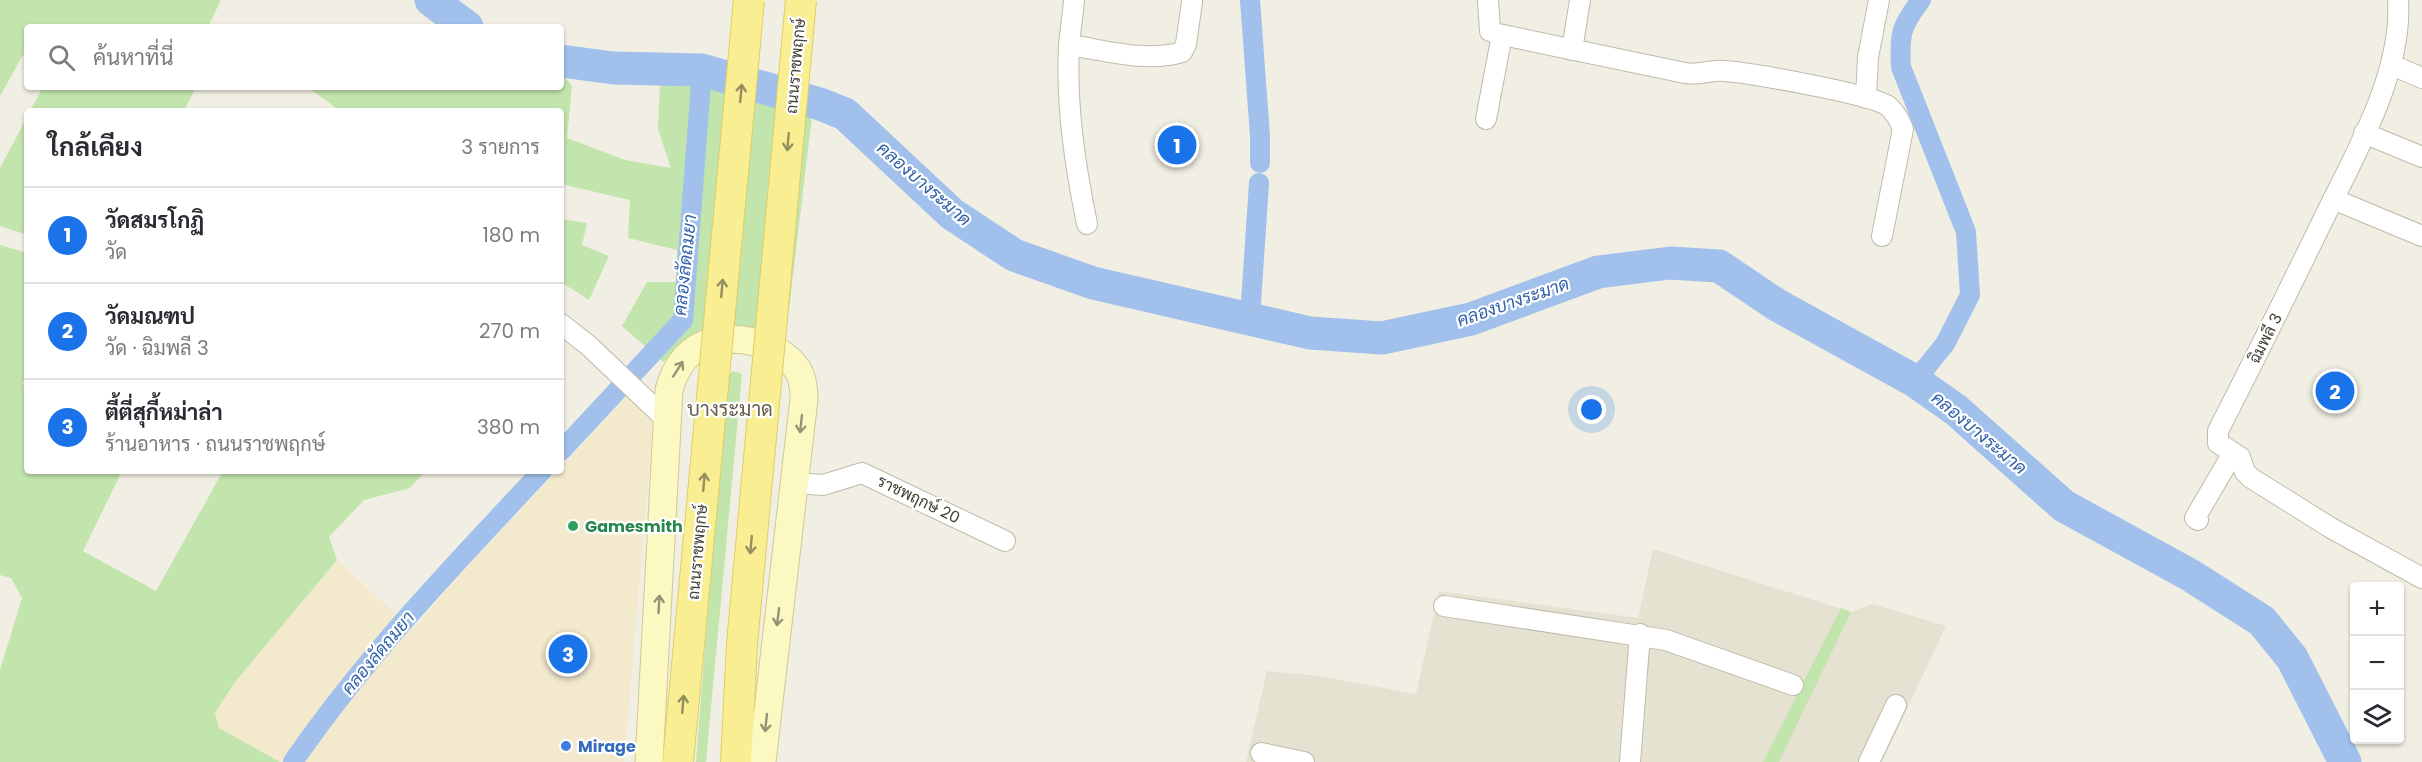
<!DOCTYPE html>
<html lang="th">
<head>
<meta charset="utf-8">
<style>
	body { margin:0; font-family:Poppins,Sarabun,sans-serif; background:#f7f7f7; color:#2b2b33 }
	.controls { position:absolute; right:18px; bottom:18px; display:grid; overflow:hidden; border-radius:6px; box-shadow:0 2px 4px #0004 }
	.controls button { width:54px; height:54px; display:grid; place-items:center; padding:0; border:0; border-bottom:2px solid #e1e1e2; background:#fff; color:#2b2b33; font:30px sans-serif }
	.you { position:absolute; left:1592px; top:410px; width:21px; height:21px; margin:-15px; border:4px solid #fff; border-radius:50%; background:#1a73e8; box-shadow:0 0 0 9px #1a73e833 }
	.badge { display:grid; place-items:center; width:39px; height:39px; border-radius:50%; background:#1a73e8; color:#fff; font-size:20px; font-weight:700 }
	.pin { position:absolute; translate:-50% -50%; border:3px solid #fff; box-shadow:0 2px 6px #0006 }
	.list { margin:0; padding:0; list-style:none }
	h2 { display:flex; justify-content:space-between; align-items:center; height:78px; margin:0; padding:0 24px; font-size:26px }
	h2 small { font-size:20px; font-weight:400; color:#7c7c81 }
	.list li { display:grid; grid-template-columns:39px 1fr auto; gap:18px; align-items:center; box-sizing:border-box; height:96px; padding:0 24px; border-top:2px solid #e1e1e2 }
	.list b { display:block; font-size:22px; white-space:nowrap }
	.list p { margin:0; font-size:20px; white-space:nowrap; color:#7c7c81 }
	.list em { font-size:20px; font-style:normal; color:#7c7c81 }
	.icon { flex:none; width:33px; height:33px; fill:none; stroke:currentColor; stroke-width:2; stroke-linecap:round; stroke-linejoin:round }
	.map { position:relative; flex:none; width:2422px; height:762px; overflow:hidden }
	.search { position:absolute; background:#fff; box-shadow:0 2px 4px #0004; left:24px; top:24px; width:540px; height:66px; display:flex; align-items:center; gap:15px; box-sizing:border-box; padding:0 21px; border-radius:6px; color:#7c7c81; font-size:22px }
	.panel { position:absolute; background:#fff; box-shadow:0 2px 4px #0004; left:24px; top:108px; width:540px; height:366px; border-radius:6px }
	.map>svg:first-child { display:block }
	.residential { fill:#e5e2d2 }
	.commercial { fill:#f3eace }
	.green { fill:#c2e4ad }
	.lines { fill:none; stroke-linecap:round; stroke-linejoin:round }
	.canal { stroke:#a1c0ec; stroke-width:20 }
	.river { stroke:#a1c0ec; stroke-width:33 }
	.street-casing { stroke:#bfbba9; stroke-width:22 }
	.secondary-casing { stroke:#cfca95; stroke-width:29 }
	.primary-casing { stroke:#dece64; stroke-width:32 }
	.street { stroke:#fff; stroke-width:20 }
	.secondary { stroke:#fcf8c2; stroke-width:27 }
	.primary { stroke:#faee93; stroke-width:30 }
	.primary-bridge-casing { stroke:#dece64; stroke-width:32; stroke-linecap:butt }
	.primary-bridge { stroke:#faee93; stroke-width:30 }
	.oneway { stroke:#958e5f }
	.oneway2 { stroke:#969274 }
	.leisure-dot { fill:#2e9e5b; stroke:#fff; stroke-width:2 }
	.shop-dot { fill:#3f7fe0; stroke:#fff; stroke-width:2 }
	.labels { text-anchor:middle; stroke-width:4.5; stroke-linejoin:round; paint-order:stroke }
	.street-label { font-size:16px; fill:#423f34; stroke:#fff }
	.leisure-label { font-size:16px; font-weight:bold; fill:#27864d; stroke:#fff; text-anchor:start }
	.shop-label { font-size:16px; font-weight:bold; fill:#366cbe; stroke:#fff; text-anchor:start }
	.water-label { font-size:18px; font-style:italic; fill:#3262a9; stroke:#fff }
	.quarter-label { font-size:20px; fill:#655f4b; stroke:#fff }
</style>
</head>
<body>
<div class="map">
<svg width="2422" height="762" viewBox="0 0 2422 762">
	<rect width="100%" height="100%" fill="#f1efe3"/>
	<path class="residential" d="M 1653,549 L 1851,612 L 1872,604 L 1946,626 L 1882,762 L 1246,762 L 1267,671 L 1319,676 L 1416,694 L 1439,591 L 1638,618 Z"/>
	<path class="commercial" d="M 628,396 L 654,415 L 624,762 L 280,762 L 219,728 L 215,714 L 235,682 L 337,560 L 413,630 L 466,567 L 557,471 L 561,471 L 561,467 Z"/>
	<g class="green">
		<path d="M 0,0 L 221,0 L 208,27 L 27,27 L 27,55 L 23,55 L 0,96 Z"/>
		<path d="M 561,72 L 572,86 L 567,138 L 625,160 L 671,168 L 658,129 L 660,81 L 691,79 L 813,108 L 785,342 L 715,326 L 699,331 L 663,362 L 622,326 L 647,282 L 676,282 L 677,250 L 628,238 L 630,200 L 561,184 L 561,111 L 340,111 L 308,87 L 561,87 Z"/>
		<path d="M 43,87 L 196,87 L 184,111 L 30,111 Z"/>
		<path d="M 27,117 L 27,235 L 0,226 L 0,168 Z"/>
		<path d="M 561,219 L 587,223 L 582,245 L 609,256 L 589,300 L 561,282 Z"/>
		<path d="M 0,245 L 27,253 L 27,375 L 22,384 L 27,387 L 27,471 L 122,471 L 83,551 L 156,591 L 223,471 L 425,471 L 410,488 L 364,500 L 329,537 L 337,560 L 235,682 L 215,713 L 219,728 L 280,762 L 0,762 L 0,670 L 22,598 L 11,578 L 0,575 Z"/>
		<path d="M 733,371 L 742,374 L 706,762 L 696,762 L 726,377 Z"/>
		<path d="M 1841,608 L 1851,612 L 1779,762 L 1763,762 Z"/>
	</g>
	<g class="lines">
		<g class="canal">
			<path d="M 1250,0 L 1260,136 L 1260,163"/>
			<path d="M 1250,318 L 1259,183"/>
			<path d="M 1915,381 L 1945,344 L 1970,295 L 1966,232 L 1901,67 C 1899,34 1901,26 1921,0"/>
			<path d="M 561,451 L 683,320 L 702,70"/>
			<path d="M 293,762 C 365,657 455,564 542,471"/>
		</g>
		<g class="river">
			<path d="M 431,0 L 467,27"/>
			<path d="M 561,61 L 613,68 L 702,70 L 820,104 L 845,114 L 952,214 L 1014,255 L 1093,283 L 1310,333 L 1382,338 L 1471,319 L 1598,272 L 1670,263 L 1719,266 L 1777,305 L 1915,381 L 1956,410 L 2064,506 L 2190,575 L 2262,621 L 2292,658 L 2345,762"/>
		</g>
		<defs>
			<g id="street">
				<path d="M 1074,0 C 1073,15 1070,31 1069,46 C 1066,106 1075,165 1087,224"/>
				<path d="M 1488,0 L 1490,31 L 1498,34 L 1685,73 C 1700,76 1711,69 1725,71 C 1751,73 1871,94 1888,106 C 1896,113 1899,120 1903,129 L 1882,236"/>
				<path d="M 2398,0 C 2403,74 2354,156 2322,222 C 2288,292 2253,362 2218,431 L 2218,443 L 2240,457 L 2245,472 L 2251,478 L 2331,528 L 2422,578"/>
				<path d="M 1069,45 C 1104,50 1147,63 1182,52 L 1186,44 L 1192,2"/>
				<path d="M 1572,50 L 1580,0"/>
				<path d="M 2392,65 L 2422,78"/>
				<path d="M 1866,98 L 1868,57 L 1879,0"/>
				<path d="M 1486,119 L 1502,35"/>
				<path d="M 2364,133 L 2422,157"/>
				<path d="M 2333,199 L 2422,236"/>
				<path d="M 561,324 L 588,345 L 668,421"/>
				<path d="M 794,483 L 823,485 L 862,473 L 1005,541"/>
				<path d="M 2198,520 L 2195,518 L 2233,453"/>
				<path d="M 1444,606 L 1666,640 L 1793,685"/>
				<path d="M 1261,753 L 1304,762"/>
				<path d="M 1630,762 L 1640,634"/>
				<path d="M 1869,762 L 1896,705"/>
			</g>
			<path id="secondary" d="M 649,762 L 669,390 C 674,372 684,354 701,346 C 730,331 782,342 799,372 C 803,380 804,390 804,399 L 762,762"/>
			<g id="primary">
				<path d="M 678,762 L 689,644"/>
				<path d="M 736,762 L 742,644"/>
			</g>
		</defs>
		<use href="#street" class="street-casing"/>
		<use href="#secondary" class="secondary-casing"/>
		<use href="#primary" class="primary-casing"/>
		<use href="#street" class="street"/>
		<use href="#secondary" class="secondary"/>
		<use href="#primary" class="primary"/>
		<defs>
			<g id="primary-bridge">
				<path d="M 689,644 L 749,0"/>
				<path d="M 742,644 L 801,0"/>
			</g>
		</defs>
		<use href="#primary-bridge" class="primary-bridge-casing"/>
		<use href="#primary-bridge" class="primary-bridge"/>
	</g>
	<defs><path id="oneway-shaft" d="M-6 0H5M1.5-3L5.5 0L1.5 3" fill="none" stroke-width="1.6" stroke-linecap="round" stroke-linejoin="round" transform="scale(1.5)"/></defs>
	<g class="oneway">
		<use href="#oneway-shaft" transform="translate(741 93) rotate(-85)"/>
		<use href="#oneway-shaft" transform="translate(788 142) rotate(95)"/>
		<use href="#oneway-shaft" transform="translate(722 288) rotate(-85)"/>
		<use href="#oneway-shaft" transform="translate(704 482) rotate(-85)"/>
		<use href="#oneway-shaft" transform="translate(751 545) rotate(95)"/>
		<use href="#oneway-shaft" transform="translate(683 704) rotate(-85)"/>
	</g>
	<g class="oneway2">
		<use href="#oneway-shaft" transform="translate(678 369) rotate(-57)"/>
		<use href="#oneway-shaft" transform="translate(801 424) rotate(96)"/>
		<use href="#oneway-shaft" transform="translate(659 604) rotate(-87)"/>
		<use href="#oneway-shaft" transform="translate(778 617) rotate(97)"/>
		<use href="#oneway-shaft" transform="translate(766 723) rotate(96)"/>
	</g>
	<circle class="leisure-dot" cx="573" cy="526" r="6"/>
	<circle class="shop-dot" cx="566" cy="746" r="6"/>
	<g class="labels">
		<g class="street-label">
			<text transform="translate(795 66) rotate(-85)" y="6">ถนนราชพฤกษ์</text>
			<text transform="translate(2265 338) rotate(-63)" y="6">ฉิมพลี 3</text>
			<text transform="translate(919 499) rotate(26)" y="6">ราชพฤกษ์ 20</text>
			<text transform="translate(697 552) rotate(-85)" y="6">ถนนราชพฤกษ์</text>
		</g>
		<g class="leisure-label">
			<text x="585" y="532">Gamesmith</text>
		</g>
		<g class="shop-label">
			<text x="578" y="752">Mirage</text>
		</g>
		<g class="water-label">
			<text transform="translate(924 184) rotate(41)" y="6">คลองบางระมาด</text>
			<text transform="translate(685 265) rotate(-84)" y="6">คลองลัดถมยา</text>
			<text transform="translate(1513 302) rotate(-19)" y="6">คลองบางระมาด</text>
			<text transform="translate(1979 433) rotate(40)" y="6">คลองบางระมาด</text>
			<text transform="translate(378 653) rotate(-50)" y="6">คลองลัดถมยา</text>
		</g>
		<g class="quarter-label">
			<text x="730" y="416">บางระมาด</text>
		</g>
	</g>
</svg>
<div class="controls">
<button>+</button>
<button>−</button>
<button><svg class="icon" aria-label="layers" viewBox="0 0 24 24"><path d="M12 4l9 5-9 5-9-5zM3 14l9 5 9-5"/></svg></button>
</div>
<div class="you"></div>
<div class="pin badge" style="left:1177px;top:145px">1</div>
<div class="pin badge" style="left:2335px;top:391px">2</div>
<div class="pin badge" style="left:568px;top:654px">3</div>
<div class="search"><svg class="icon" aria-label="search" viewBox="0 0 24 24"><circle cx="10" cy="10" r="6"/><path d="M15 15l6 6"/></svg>ค้นหาที่นี่</div>
<section class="panel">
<h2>ใกล้เคียง<small>3 รายการ</small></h2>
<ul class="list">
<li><span class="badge">1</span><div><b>วัดสมรโกฏิ</b><p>วัด</p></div><em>180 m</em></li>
<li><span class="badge">2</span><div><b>วัดมณฑป</b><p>วัด · ฉิมพลี 3</p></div><em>270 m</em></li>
<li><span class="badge">3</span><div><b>ตี้ตี่สุกี้หม่าล่า</b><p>ร้านอาหาร · ถนนราชพฤกษ์</p></div><em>380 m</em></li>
</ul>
</section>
</div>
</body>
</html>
